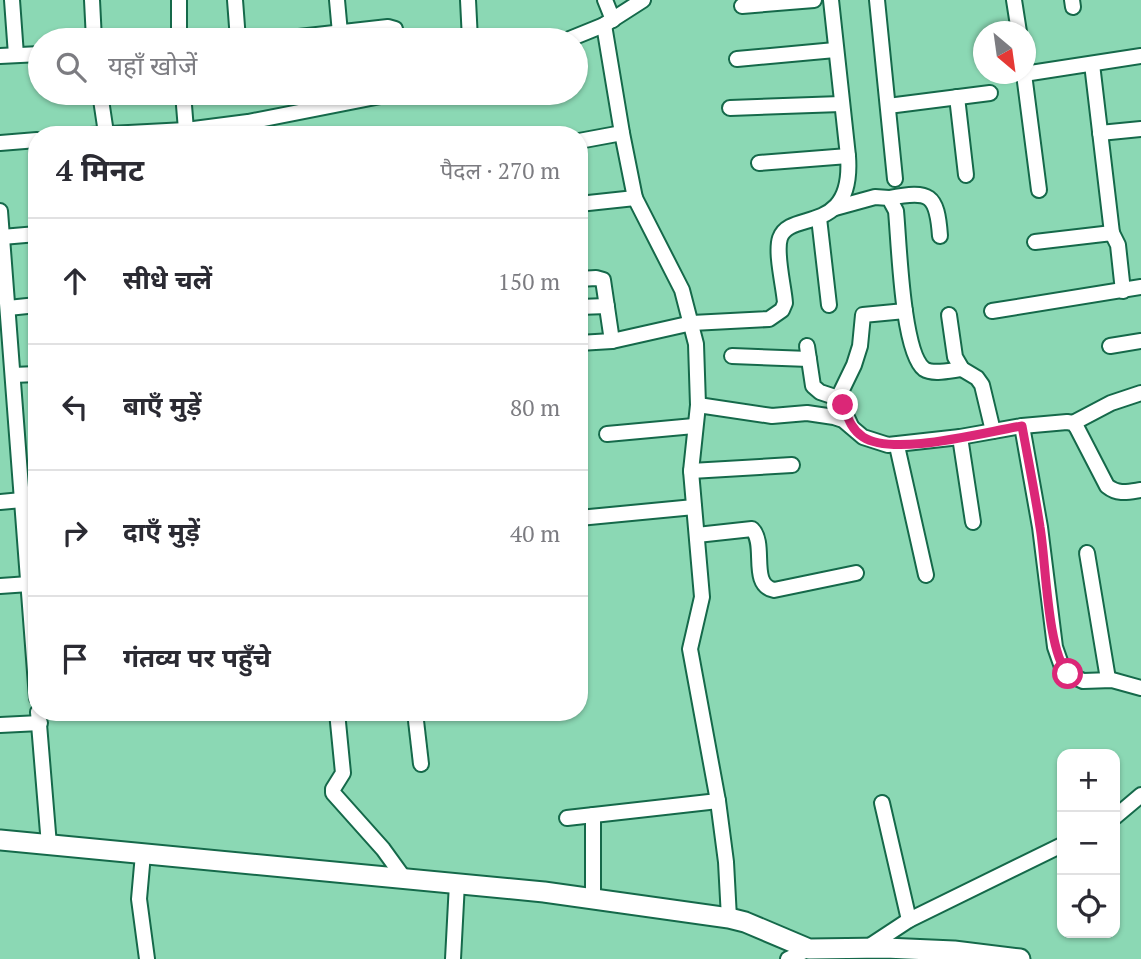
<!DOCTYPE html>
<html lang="hi">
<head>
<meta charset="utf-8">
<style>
	body { margin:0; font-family:"PT Serif","Noto Sans Devanagari",serif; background:#f2f2f3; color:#2b2b33 }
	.controls { position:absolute; right:21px; bottom:21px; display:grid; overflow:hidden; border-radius:14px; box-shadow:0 2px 5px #0004 }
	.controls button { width:63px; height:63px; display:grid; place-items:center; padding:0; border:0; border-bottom:2px solid #e1e1e2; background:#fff; color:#2b2b33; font:35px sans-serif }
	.compass { position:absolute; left:973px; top:21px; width:63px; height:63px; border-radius:50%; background:#fff; box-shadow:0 2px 5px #0004; rotate:151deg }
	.stop { position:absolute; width:21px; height:21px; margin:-16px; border:5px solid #db2777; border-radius:50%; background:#fff }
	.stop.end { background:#db2777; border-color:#fff; box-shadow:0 2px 7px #0008 }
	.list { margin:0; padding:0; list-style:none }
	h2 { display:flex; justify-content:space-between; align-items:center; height:91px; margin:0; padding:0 28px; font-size:30px }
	h2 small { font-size:23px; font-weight:400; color:#7c7c81 }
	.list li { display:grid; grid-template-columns:46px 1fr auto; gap:21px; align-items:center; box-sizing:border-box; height:126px; padding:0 28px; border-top:2px solid #e1e1e2 }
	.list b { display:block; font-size:26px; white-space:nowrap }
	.list em { font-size:23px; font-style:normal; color:#7c7c81 }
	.icon { flex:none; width:38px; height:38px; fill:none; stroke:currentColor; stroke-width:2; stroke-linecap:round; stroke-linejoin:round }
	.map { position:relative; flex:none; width:1141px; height:959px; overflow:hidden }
	.search { position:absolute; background:#fff; box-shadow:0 2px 5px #0004; left:28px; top:28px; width:560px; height:77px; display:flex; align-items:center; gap:18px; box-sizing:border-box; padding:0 24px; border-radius:38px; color:#7c7c81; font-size:26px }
	.panel { position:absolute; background:#fff; box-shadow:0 2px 5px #0004; left:28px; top:126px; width:560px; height:595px; border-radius:28px }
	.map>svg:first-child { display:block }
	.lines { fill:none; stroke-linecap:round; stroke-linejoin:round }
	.street-casing { stroke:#15694a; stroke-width:18 }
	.secondary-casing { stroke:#15694a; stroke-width:23 }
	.street { stroke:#fff; stroke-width:14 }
	.secondary { stroke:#fff; stroke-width:19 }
	.route { stroke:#db2777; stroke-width:9 }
</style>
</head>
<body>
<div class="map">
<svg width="1141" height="959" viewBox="0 0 1141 959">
	<rect width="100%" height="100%" fill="#8bd8b4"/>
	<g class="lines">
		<defs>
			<g id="street">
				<path d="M 12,0 L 16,55"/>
				<path d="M 92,0 L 94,40"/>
				<path d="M 179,0 L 179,40"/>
				<path d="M 235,0 L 238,40"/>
				<path d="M 337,0 L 340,33"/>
				<path d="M 468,0 L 470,40"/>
				<path d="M 605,0 L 613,20"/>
				<path d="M 877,0 L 895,179"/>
				<path d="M 1014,0 L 1019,32"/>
				<path d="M 1072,0 L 1073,7"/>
				<path d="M 742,6 L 814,0"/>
				<path d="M 604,25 L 622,133 L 635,198 L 682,290 L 696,344 L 698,405 L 691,471 L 702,597 L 690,649 L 718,801 L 726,862 L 729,918"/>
				<path d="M 272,40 L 388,27 L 395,29 L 398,40"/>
				<path d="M 567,40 L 604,25 L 643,0"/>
				<path d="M 0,56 L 40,54"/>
				<path d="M 737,59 L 835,50"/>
				<path d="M 1092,64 L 1112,233"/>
				<path d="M 1024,74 L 1141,56"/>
				<path d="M 1024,74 L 1039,190"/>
				<path d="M 100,93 L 106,133"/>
				<path d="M 183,93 L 186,130"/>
				<path d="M 957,97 L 966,175"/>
				<path d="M 888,106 L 990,93"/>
				<path d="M 730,108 L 841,104"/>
				<path d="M 1100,133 L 1141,129"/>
				<path d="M 90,135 L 186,130 L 248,122 L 396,93"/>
				<path d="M 579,141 L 622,133"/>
				<path d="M 0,143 L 37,140"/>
				<path d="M 759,163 L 848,156"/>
				<path d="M 889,198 C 930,190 937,194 940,236"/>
				<path d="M 579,204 L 635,198"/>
				<path d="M 835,208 L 875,197 L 889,198 L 896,211 C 899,241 902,352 924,369 C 933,375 952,370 962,369"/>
				<path d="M 0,211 L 37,698"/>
				<path d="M 819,218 L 829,305"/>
				<path d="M 2,237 L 37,234"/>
				<path d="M 1035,242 L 1112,233 L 1118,245 L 1123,291"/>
				<path d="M 579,279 L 596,278 L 603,280 L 612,341"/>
				<path d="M 579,307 L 607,306"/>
				<path d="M 8,308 L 37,305"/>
				<path d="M 992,311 L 1141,287"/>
				<path d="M 949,315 L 955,357 L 962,369 L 977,378 L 982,385 L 993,431"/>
				<path d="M 579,343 L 612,341 L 692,323 L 769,319 L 782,310 L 785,303 C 784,287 775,253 780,238 C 790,209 854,237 848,156 L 831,0"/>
				<path d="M 807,346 L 813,386 L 820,392 L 838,398 L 851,426"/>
				<path d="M 1110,346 L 1141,341"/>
				<path d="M 732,356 L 809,359"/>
				<path d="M 13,375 L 37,374"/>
				<path d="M 838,398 L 854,365 L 860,346 L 863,315 L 905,311"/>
				<path d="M 698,405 L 772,416 L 807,413 L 834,417 L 843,420 L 863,437 L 888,445 L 960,437 L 1022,426 L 1067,422 L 1073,423 L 1077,428 L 1107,486 C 1118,495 1128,492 1141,490"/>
				<path d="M 1073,423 L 1111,403 L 1141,393"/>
				<path d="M 1022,426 L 1040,527 L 1055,647 L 1062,667 L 1068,674 L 1083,681 L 1112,680 L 1141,688"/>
				<path d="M 607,434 L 694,426"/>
				<path d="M 960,437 L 973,522"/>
				<path d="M 897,446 L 926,575"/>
				<path d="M 691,471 L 792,465"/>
				<path d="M 0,502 L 22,500"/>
				<path d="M 579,518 L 694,507"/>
				<path d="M 697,535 L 752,529 C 767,544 749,585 774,590 L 856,573"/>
				<path d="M 1087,553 L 1108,679"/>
				<path d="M 0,586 L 29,584"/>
				<path d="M 38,712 L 49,845"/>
				<path d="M 337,712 L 343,773 L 333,789 L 333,793 L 383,849 L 404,878"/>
				<path d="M 415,712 L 421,764"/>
				<path d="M 0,725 L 40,723"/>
				<path d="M 882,803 L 909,920"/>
				<path d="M 1115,817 L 1141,795"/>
				<path d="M 567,818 L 718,801"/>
				<path d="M 143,854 L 139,899 L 147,959"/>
				<path d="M 593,899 L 593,815"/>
				<path d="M 868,947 L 909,920 L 1062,845"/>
				<path d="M 453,959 L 457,883"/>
				<path d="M 788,959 L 809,949"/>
			</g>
			<path id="secondary" d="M 0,840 L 544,892 L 729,918 L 745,922 L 809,949 L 885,948 L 954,951 L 1020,959"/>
		</defs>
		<use href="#street" class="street-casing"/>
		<use href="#secondary" class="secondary-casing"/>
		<use href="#street" class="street"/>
		<use href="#secondary" class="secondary"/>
	</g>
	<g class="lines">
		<path class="route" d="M 843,405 C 848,418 851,429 863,437 C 894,457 984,432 1022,426 C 1028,459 1035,493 1040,527 C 1046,561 1047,651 1068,674"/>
	</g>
</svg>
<div class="controls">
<button>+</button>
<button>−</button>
<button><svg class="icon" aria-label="locate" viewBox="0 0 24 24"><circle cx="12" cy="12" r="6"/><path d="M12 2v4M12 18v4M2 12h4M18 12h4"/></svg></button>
</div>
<svg class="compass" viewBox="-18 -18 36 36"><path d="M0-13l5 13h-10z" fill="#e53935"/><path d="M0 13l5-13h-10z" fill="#7c7c81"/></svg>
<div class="stop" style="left:1068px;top:674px"></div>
<div class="stop end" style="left:843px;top:405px"></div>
<div class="search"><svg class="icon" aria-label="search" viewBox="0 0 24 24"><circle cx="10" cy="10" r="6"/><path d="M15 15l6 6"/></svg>यहाँ खोजें</div>
<section class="panel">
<h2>4 मिनट<small>पैदल · 270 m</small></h2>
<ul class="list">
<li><svg class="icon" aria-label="ahead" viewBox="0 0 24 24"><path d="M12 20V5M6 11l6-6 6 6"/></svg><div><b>सीधे चलें</b></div><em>150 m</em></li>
<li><svg class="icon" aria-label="left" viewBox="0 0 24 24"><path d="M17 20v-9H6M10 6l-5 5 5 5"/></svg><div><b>बाएँ मुड़ें</b></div><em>80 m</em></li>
<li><svg class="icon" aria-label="right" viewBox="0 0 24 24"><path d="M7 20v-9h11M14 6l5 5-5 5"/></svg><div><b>दाएँ मुड़ें</b></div><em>40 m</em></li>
<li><svg class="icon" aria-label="arrive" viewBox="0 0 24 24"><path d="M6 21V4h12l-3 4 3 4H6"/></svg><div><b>गंतव्य पर पहुँचे</b></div></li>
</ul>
</section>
</div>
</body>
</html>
